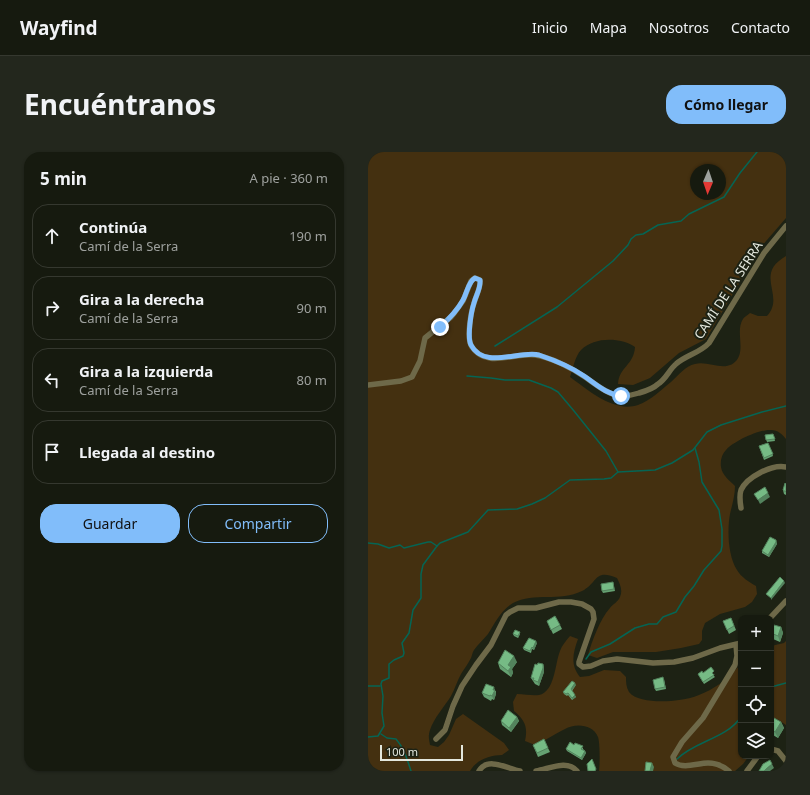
<!DOCTYPE html>
<html lang="es">
<head>
<meta charset="utf-8">
<style>
	body { margin:0; font-family:"Noto Sans",sans-serif; background:#23271d; color:#f1f3f6 }
	.controls { position:absolute; right:12px; bottom:12px; display:grid; overflow:hidden; border-radius:8px; box-shadow:0 1px 3px #0004 }
	.controls button { width:36px; height:36px; display:grid; place-items:center; padding:0; border:0; border-bottom:1px solid #35382f; background:#161a0f; color:#f1f3f6; font:20px sans-serif }
	.compass { position:absolute; left:322px; top:12px; width:36px; height:36px; border-radius:50%; background:#161a0f; box-shadow:0 1px 3px #0004; rotate:182deg }
	.scale { position:absolute; left:12px; bottom:10px; width:83px; box-sizing:border-box; padding-left:4px; border:2px solid #e3e7dd; border-top:0; font-size:11px; line-height:14px; white-space:nowrap; color:#e3e7dd; -webkit-text-stroke:3px #1d2214; paint-order:stroke }
	.stop { position:absolute; width:12px; height:12px; margin:-9px; border:3px solid #81bdfa; border-radius:50%; background:#fff }
	.stop.end { background:#81bdfa; border-color:#fff; box-shadow:0 1px 4px #0008 }
	.list { margin:0; padding:0; list-style:none }
	h2 { display:flex; justify-content:space-between; align-items:center; height:52px; margin:0; padding:0 16px; font-size:17px }
	h2 small { font-size:13px; font-weight:400; color:#9ea19e }
	.list li { display:grid; grid-template-columns:26px 1fr auto; gap:12px; align-items:center; box-sizing:border-box; height:64px; margin:0 8px 8px; padding:0 8px; border:1px solid #35382f; border-radius:16px }
	.list b { display:block; font-size:15px; white-space:nowrap }
	.list p { margin:0; font-size:13px; white-space:nowrap; color:#9ea19e }
	.list em { font-size:13px; font-style:normal; color:#9ea19e }
	.actions { display:flex; gap:8px; padding:12px 16px }
	.actions a { flex:1; padding:9px 0; border:1px solid #81bdfa; border-radius:16px; text-align:center; font-size:14px; color:#81bdfa }
	.actions .main { background:#81bdfa; color:#111 }
	.icon { flex:none; width:22px; height:22px; fill:none; stroke:currentColor; stroke-width:2; stroke-linecap:round; stroke-linejoin:round }
	.map { position:relative; flex:none; width:418px; height:619px; overflow:hidden; border-radius:16px }
	header { display:flex; align-items:center; gap:24px; box-sizing:border-box; height:56px; padding:0 20px; background:#161a0f; border-bottom:1px solid #35382f }
	header strong { font-size:19px }
	nav { display:flex; gap:22px; margin-inline-start:auto; font-size:14px }
	.intro { display:flex; align-items:center; justify-content:space-between; box-sizing:border-box; height:96px; padding:0 24px }
	h1 { margin:0; font-size:28px }
	.button { padding:10px 18px; border-radius:16px; background:#81bdfa; color:#111; font-size:14px; font-weight:700 }
	main { display:flex; gap:24px; padding:0 24px }
	aside { flex:1; background:#161a0f; border-radius:16px; box-shadow:0 1px 3px #0004 }
	.map>svg:first-child { display:block }
	.green { fill:#443010; fill-rule:evenodd }
	.lines { fill:none; stroke-linecap:round; stroke-linejoin:round }
	.stream { stroke:#056554; stroke-width:1.5 }
	.minor { stroke:#6e6949; stroke-width:5.5 }
	.wall { fill:#65a172 }
	.shaded-wall { fill:#53835d }
	.building { fill:#76bb85; stroke:#53835d }
	.route { stroke:#81bdfa; stroke-width:5 }
	.labels { text-anchor:middle; stroke-width:4; stroke-linejoin:round; paint-order:stroke }
	.street-label { font-size:13px; fill:#e3e7dd; stroke:#1d2214 }
</style>
</head>
<body>
<header>
<strong>Wayfind</strong>
<nav><a>Inicio</a><a>Mapa</a><a>Nosotros</a><a>Contacto</a></nav>
</header>
<div class="intro"><h1>Encuéntranos</h1><a class="button">Cómo llegar</a></div>
<main>
<aside>
<h2>5 min<small>A pie · 360 m</small></h2>
<ul class="list">
<li><svg class="icon" aria-label="ahead" viewBox="0 0 24 24"><path d="M12 20V5M6 11l6-6 6 6"/></svg><div><b>Continúa</b><p>Camí de la Serra</p></div><em>190 m</em></li>
<li><svg class="icon" aria-label="right" viewBox="0 0 24 24"><path d="M7 20v-9h11M14 6l5 5-5 5"/></svg><div><b>Gira a la derecha</b><p>Camí de la Serra</p></div><em>90 m</em></li>
<li><svg class="icon" aria-label="left" viewBox="0 0 24 24"><path d="M17 20v-9H6M10 6l-5 5 5 5"/></svg><div><b>Gira a la izquierda</b><p>Camí de la Serra</p></div><em>80 m</em></li>
<li><svg class="icon" aria-label="arrive" viewBox="0 0 24 24"><path d="M6 21V4h12l-3 4 3 4H6"/></svg><div><b>Llegada al destino</b></div></li>
</ul>
<div class="actions"><a class="main">Guardar</a><a>Compartir</a></div>
</aside>
<div class="map">
<svg width="418" height="619" viewBox="0 0 418 619">
	<rect width="100%" height="100%" fill="#1d2214"/>
	<g class="green">
		<path d="M 0,0 L 418,0 L 418,66 L 393,95 L 338,187 L 311,201 L 282,226 L 265,233 L 250,232 C 251,215 266,213 267,195 C 252,185 226,185 213,198 C 207,204 205,217 202,225 C 220,238 246,261 270,253 C 283,248 293,238 303,230 C 311,223 317,214 327,212 C 340,208 357,221 368,209 C 378,198 367,179 375,167 C 376,165 380,163 382,161 L 390,164 L 399,164 C 418,143 385,123 418,104 L 418,287 C 414,282 410,278 403,278 C 392,277 366,289 358,298 C 354,302 352,308 353,315 C 354,323 362,329 367,334 C 367,344 364,353 362,362 C 359,378 360,404 369,418 C 373,425 381,430 388,434 L 389,442 L 384,450 L 377,455 L 352,462 L 337,471 L 334,479 L 334,488 L 331,492 L 313,496 L 288,500 L 245,500 L 229,506 L 220,503 C 224,489 232,467 242,456 C 245,452 250,450 252,445 C 255,438 252,432 249,426 C 226,416 230,431 214,439 C 192,450 166,440 145,451 C 133,458 127,471 120,482 C 116,487 110,492 106,498 C 104,501 104,504 103,506 C 100,512 96,517 93,522 C 89,529 87,537 83,544 C 76,555 66,566 62,578 C 60,584 61,587 62,593 L 70,595 L 76,590 L 81,583 L 88,567 L 95,562 L 136,591 L 141,598 L 134,603 C 122,603 108,608 102,619 L 0,619 ZM 328,18 L 352,18 L 352,42 L 328,42 Z"/>
		<path d="M 202,484 L 210,487 C 205,501 202,513 212,525 L 221,524 L 236,518 L 252,519 L 258,525 C 258,530 258,535 261,540 C 269,551 298,550 311,548 C 324,547 340,540 350,533 C 359,528 366,519 373,512 L 373,604 L 381,604 L 375,612 L 367,619 L 231,619 C 232,612 232,591 230,585 C 225,572 207,571 197,577 C 186,582 179,588 167,593 L 157,589 C 160,575 157,568 146,559 L 145,550 L 149,542 C 157,542 164,544 171,543 C 187,540 187,511 192,499 C 194,493 198,489 202,484 Z"/>
		<path d="M 418,489 L 418,573 L 409,567 L 403,570 L 403,494 L 416,491 Z"/>
	</g>
	<g class="lines">
		<g class="stream">
			<path d="M 127,194 L 189,155 L 245,109 L 260,93 L 263,87 L 268,83 L 275,82 L 290,73 L 313,69 L 321,62 L 356,45 L 372,21 L 389,0"/>
			<path d="M 99,224 L 123,226 L 137,228 L 161,228 L 183,236 L 190,240 L 206,259 L 238,299 L 250,320"/>
			<path d="M 0,391 L 10,392 L 21,396 L 32,393 L 36,396 L 60,390 L 63,390 L 69,394"/>
			<path d="M 218,507 L 223,500 L 242,492 L 267,476 L 281,472 L 289,472 L 295,465 L 308,460 L 317,445 L 326,434 L 336,418 L 353,399 L 354,394 L 354,377 L 351,358 L 334,330 L 331,310 L 327,296"/>
			<path d="M 0,534 L 12,534"/>
			<path d="M 403,535 L 418,531"/>
			<path d="M 13,582 L 19,586 L 28,587 C 36,596 39,607 43,619"/>
			<path d="M 0,585 L 10,584 L 16,574 L 14,561 L 15,544 L 13,532 L 14,529 L 21,526 L 21,512 L 26,508 L 35,504 L 36,501 L 34,491 L 41,481 L 45,458 L 53,446 L 53,422 L 55,413 L 69,394 L 72,391 L 100,380 L 120,358 L 149,357 L 164,352 L 177,346 L 202,328 L 236,327 L 243,326 L 250,320 L 287,318 L 304,311 L 325,298 L 339,280 L 353,273 L 394,260 L 418,254"/>
			<path d="M 309,607 C 327,589 358,587 373,565"/>
		</g>
		<g class="minor">
			<path d="M 0,233 L 33,229 L 44,225 L 52,209 L 57,186 L 83,165 L 87,160 L 95,149 L 103,129 L 107,126 L 112,128 C 113,136 108,143 106,151 C 103,160 98,187 104,195 C 119,217 147,200 167,203 C 182,205 204,216 217,225 C 236,238 246,249 271,241 C 278,239 285,237 290,232 C 298,227 301,218 308,212 C 318,203 332,201 341,191 L 396,101 L 418,74"/>
			<path d="M 373,356 C 372,350 371,344 373,338 C 379,325 404,312 418,315"/>
			<path d="M 402,466 L 418,449"/>
			<path d="M 68,587 L 77,578 L 85,554 L 94,534 L 108,513 L 123,493 L 138,463 L 142,460 L 150,456 L 168,456 L 191,450 L 203,450 L 214,452 L 223,457 L 225,460 L 226,467 L 211,510 L 211,512 L 215,515 L 223,514 L 235,509 L 249,507 L 285,511 L 306,510 L 325,506 L 352,496 L 373,491"/>
			<path d="M 403,597 L 410,599 L 418,609"/>
			<path d="M 111,619 C 120,604 140,617 152,619"/>
			<path d="M 168,619 C 181,617 199,607 209,619"/>
			<path d="M 361,619 C 355,614 348,611 340,611 C 330,611 316,617 307,611 L 305,605 L 314,590 L 335,566 L 367,513 L 369,504 L 368,493"/>
			<path d="M 379,619 L 390,604"/>
		</g>
	</g>
	<g class="wall">
		<path d="M 405,282 L 407,289 L 399,290 L 397,283 Z"/>
		<path d="M 400,291 L 405,304 L 396,308 L 391,294 Z"/>
		<path d="M 418,332 L 418,343 L 416,342 L 415,338 Z"/>
		<path d="M 408,388 L 409,392 L 401,405 L 394,401 L 394,399 Z"/>
		<path d="M 245,430 L 247,439 L 235,441 L 234,439 Z"/>
		<path d="M 363,466 L 368,478 L 361,482 L 355,469 Z"/>
		<path d="M 179,469 L 192,473 L 194,477 L 185,482 Z"/>
		<path d="M 413,475 L 415,481 L 412,490 L 405,487 L 403,482 L 403,480 Z"/>
		<path d="M 145,482 L 152,482 L 150,486 L 146,484 Z"/>
		<path d="M 169,491 L 166,498 L 164,497 L 163,501 L 156,498 L 155,496 Z"/>
		<path d="M 149,510 L 144,517 L 145,521 L 143,525 L 132,517 L 130,511 Z"/>
		<path d="M 175,512 L 176,516 L 176,520 L 171,534 L 167,532 L 163,526 L 169,513 Z"/>
		<path d="M 335,521 L 347,522 L 345,523 L 347,525 L 336,532 L 330,522 Z"/>
		<path d="M 296,527 L 298,537 L 288,539 L 287,537 Z"/>
		<path d="M 208,533 L 204,539 L 208,545 L 204,548 L 200,543 L 199,544 L 196,542 L 195,540 Z"/>
		<path d="M 128,539 L 128,542 L 126,548 L 124,547 L 123,549 L 116,545 L 114,541 Z"/>
		<path d="M 149,565 L 151,569 L 143,580 L 134,573 L 133,569 Z"/>
		<path d="M 413,570 L 416,576 L 410,586 L 403,582 L 403,571 Z"/>
		<path d="M 165,593 L 180,596 L 182,600 L 170,605 Z"/>
		<path d="M 206,593 L 215,596 L 215,597 L 217,599 L 218,601 L 214,608 L 199,599 L 198,597 Z"/>
	</g>
	<g class="shaded-wall">
		<path d="M 400,341 L 402,345 L 392,352 L 390,348 Z"/>
		<path d="M 408,390 L 409,392 L 401,405 L 400,403 Z"/>
		<path d="M 416,429 L 417,431 L 403,448 L 403,446 Z"/>
		<path d="M 413,475 L 415,481 L 412,490 L 410,484 Z"/>
		<path d="M 152,480 L 152,482 L 150,486 L 150,484 Z"/>
		<path d="M 168,489 L 169,491 L 166,498 L 165,496 Z"/>
		<path d="M 146,504 L 149,510 L 144,517 L 145,521 L 143,525 L 140,519 L 140,513 Z"/>
		<path d="M 175,512 L 176,516 L 176,520 L 171,534 L 170,530 Z"/>
		<path d="M 207,531 L 208,533 L 203,539 L 203,537 Z"/>
		<path d="M 126,535 L 128,542 L 126,548 L 124,544 Z"/>
		<path d="M 207,543 L 208,545 L 204,548 L 204,546 Z"/>
		<path d="M 149,565 L 151,569 L 143,580 L 141,576 Z"/>
		<path d="M 413,570 L 416,576 L 410,586 L 407,580 Z"/>
		<path d="M 217,599 L 218,601 L 214,608 L 213,606 Z"/>
		<path d="M 284,611 L 286,615 L 285,619 L 282,619 Z"/>
		<path d="M 404,612 L 406,616 L 402,619 L 396,619 L 398,617 Z"/>
	</g>
	<g class="building">
		<path d="M 405,282 L 407,287 L 398,288 L 397,283 Z"/>
		<path d="M 400,291 L 405,302 L 396,306 L 391,294 Z"/>
		<path d="M 417,331 L 418,332 L 418,340 L 415,338 Z"/>
		<path d="M 397,335 L 400,341 L 390,348 L 386,342 Z"/>
		<path d="M 402,385 L 408,388 L 408,390 L 400,403 L 394,399 Z"/>
		<path d="M 412,425 L 416,429 L 403,446 L 398,442 Z"/>
		<path d="M 245,430 L 246,437 L 234,439 L 233,432 Z"/>
		<path d="M 187,464 L 192,473 L 183,478 L 179,469 Z"/>
		<path d="M 363,466 L 366,474 L 359,478 L 355,469 Z"/>
		<path d="M 406,473 L 413,475 L 410,484 L 403,481 Z"/>
		<path d="M 147,478 L 152,480 L 150,484 L 145,482 Z"/>
		<path d="M 161,486 L 168,489 L 165,496 L 164,495 L 162,499 L 155,496 Z"/>
		<path d="M 137,498 L 146,504 L 140,513 L 143,515 L 140,519 L 130,511 Z"/>
		<path d="M 170,511 L 175,512 L 175,516 L 170,530 L 165,528 L 166,526 L 163,526 L 167,512 L 169,513 Z"/>
		<path d="M 343,515 L 346,519 L 344,521 L 346,523 L 335,530 L 330,522 L 334,519 L 335,521 Z"/>
		<path d="M 295,525 L 297,535 L 287,537 L 285,528 Z"/>
		<path d="M 204,529 L 207,531 L 203,537 L 207,543 L 204,546 L 200,541 L 198,542 L 195,540 Z"/>
		<path d="M 118,532 L 126,535 L 125,538 L 127,538 L 124,544 L 122,543 L 122,544 L 114,541 Z"/>
		<path d="M 140,558 L 149,565 L 141,576 L 133,569 Z"/>
		<path d="M 406,566 L 413,570 L 407,580 L 403,577 L 403,571 Z"/>
		<path d="M 176,587 L 180,596 L 169,601 L 165,593 Z"/>
		<path d="M 202,590 L 206,593 L 207,591 L 215,594 L 213,597 L 217,599 L 213,606 L 198,597 Z"/>
		<path d="M 224,607 L 228,617 L 227,619 L 220,619 L 219,612 Z"/>
		<path d="M 402,608 L 404,612 L 398,617 L 396,619 L 391,619 L 395,612 Z"/>
		<path d="M 278,610 L 284,611 L 282,619 L 277,619 Z"/>
	</g>
	<g class="lines">
		<path class="route" d="M 72,175 C 81,167 89,159 95,148 C 99,141 100,130 107,126 L 112,128 C 113,136 108,143 106,151 C 103,160 99,185 103,193 C 116,218 152,198 171,203 C 186,208 203,215 216,224 C 228,232 238,242 253,244"/>
	</g>
	<g class="labels">
		<g class="street-label">
			<text transform="translate(360 138) rotate(-57)" y="5">CAMÍ DE LA SERRA</text>
		</g>
	</g>
</svg>
<div class="controls">
<button>+</button>
<button>−</button>
<button><svg class="icon" aria-label="locate" viewBox="0 0 24 24"><circle cx="12" cy="12" r="6"/><path d="M12 2v4M12 18v4M2 12h4M18 12h4"/></svg></button>
<button><svg class="icon" aria-label="layers" viewBox="0 0 24 24"><path d="M12 4l9 5-9 5-9-5zM3 14l9 5 9-5"/></svg></button>
</div>
<svg class="compass" viewBox="-18 -18 36 36"><path d="M0-13l5 13h-10z" fill="#e53935"/><path d="M0 13l5-13h-10z" fill="#9ea19e"/></svg>
<div class="scale">100 m</div>
<div class="stop" style="left:253px;top:244px"></div>
<div class="stop end" style="left:72px;top:175px"></div>
</div>
</main>
</body>
</html>
